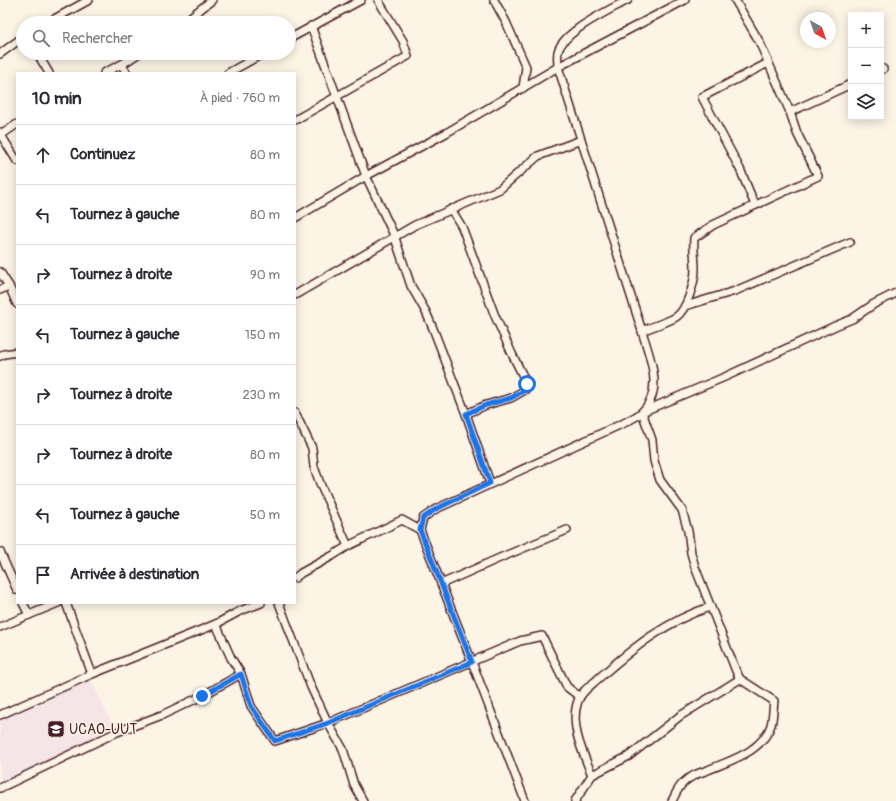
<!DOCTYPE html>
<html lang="fr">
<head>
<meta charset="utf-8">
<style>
	body { margin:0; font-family:Pangolin,sans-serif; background:#f2f2f3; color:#2b2b33 }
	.controls { position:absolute; right:12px; top:12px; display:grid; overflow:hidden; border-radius:0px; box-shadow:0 2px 10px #0003 }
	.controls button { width:36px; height:36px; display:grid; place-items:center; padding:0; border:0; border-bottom:1px solid #e1e1e2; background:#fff; color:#2b2b33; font:20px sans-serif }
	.compass { position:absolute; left:800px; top:12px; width:36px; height:36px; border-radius:50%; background:#fff; box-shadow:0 2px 10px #0003; rotate:140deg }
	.stop { position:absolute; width:12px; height:12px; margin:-9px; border:3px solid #1a73e8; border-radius:50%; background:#fff }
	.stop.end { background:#1a73e8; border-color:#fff; box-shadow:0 1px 4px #0008 }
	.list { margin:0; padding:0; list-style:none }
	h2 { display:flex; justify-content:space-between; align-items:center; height:52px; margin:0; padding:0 16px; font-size:17px }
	h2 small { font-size:13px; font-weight:400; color:#7c7c81 }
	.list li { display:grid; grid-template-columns:26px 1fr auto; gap:12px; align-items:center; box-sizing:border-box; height:60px; padding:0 16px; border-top:1px solid #e1e1e2 }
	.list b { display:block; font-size:15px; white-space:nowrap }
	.list em { font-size:13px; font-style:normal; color:#7c7c81 }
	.icon { flex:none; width:22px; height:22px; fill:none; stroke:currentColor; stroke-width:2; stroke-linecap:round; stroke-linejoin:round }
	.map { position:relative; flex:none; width:896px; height:801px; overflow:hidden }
	.search { position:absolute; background:#fff; box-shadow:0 2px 10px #0003; left:16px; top:16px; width:280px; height:44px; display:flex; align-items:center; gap:10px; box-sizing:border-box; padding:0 14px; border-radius:22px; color:#7c7c81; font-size:15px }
	.panel { position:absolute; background:#fff; box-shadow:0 2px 10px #0003; left:16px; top:72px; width:280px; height:532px; border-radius:0px }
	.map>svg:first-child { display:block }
	.built { fill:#f6e5e6 }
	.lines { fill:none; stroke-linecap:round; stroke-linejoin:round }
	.minor-casing { stroke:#4a1f2b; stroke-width:10 }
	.minor { stroke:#fcf5e5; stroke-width:7 }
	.route { stroke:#1a73e8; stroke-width:5 }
	.labels { text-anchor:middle; stroke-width:3; stroke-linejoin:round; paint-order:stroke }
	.poi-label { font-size:14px; fill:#4a1f2b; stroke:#fcf5e5; text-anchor:start }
</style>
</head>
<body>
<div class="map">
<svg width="896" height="801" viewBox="0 0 896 801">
	<rect width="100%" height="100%" fill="#fcf5e5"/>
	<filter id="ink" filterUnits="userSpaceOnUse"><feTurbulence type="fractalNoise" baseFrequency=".025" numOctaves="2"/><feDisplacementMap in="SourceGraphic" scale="8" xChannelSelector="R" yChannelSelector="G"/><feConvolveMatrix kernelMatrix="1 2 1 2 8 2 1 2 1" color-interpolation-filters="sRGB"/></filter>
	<g filter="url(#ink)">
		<path class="built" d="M 90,678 L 113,726 L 111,732 L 58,755 L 0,782 L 0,717 Z"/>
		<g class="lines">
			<defs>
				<g id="minor">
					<path d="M 494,0 L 506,22 L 526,67 L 523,88"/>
					<path d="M 47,23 L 89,0"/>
					<path d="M 183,23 L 212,0"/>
					<path d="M 311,26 L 366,176 L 394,235 L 411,286 L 426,312 L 434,331 L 466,414 L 490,483"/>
					<path d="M 289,39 L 361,0"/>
					<path d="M 37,53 L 49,73"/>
					<path d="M 0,54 L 23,37"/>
					<path d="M 881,70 L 883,69"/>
					<path d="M 104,73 L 124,63"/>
					<path d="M 127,73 L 123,67 L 124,63 L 139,53"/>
					<path d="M 228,73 L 264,53"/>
					<path d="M 790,112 L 851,84"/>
					<path d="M 295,120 L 408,56 L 403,41 L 378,0"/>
					<path d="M 0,132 L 1,135 L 17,124"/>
					<path d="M 0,135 L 1,135 L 17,161"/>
					<path d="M 755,205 L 740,169 L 702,97 L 768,63"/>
					<path d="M 451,209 L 462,227 L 495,316 L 513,356 L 527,384 L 525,390 L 511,398 L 486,405 L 466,414"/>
					<path d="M 295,218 L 366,176 L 446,133 L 558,67 L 685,0"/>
					<path d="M 0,272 L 9,286 L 17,304"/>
					<path d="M 0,290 L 9,286"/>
					<path d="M 295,295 L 415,225 L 500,189 L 538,156 L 581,140"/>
					<path d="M 685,306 L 735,291 L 850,242"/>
					<path d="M 642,331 C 653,326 666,323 676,317 C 687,310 695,281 695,269 C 695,258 693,248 694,238 L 713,225 L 818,176 L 797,133 L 790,112 L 759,41 L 735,0"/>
					<path d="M 0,356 L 4,354 L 17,352"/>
					<path d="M 295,413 L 312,448 L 314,467 L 321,486 L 348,546"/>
					<path d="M 0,552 L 17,590"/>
					<path d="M 295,578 L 301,573 L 332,556 L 348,546 L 402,520 L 420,530"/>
					<path d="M 441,584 L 502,557 L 567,530"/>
					<path d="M 23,603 L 29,615"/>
					<path d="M 66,603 L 92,674"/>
					<path d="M 279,603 L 311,687 L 328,723 L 343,749 L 354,785 L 363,801"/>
					<path d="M 0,627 L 58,603"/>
					<path d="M 241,674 L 251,706 L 275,741 L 328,723 L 520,641 L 542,636 L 567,687 L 580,697"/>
					<path d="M 0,715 L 92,674 L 216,624 L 240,611 L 261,603"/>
					<path d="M 592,775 C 583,753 569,725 578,701 C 581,691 593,684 600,677 C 633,648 668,620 710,607"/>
					<path d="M 0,788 L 117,732 L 162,715 L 202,696 L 241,674 L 231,658 L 216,624"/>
					<path d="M 525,801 L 472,662 L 420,530 L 423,518 L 436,509 L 626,422 C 631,419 638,416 642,412 C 665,389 649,356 642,331 L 558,67 C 558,62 557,57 558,52 C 562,32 611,9 628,0"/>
					<path d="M 575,801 L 592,775 L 629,756 L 680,716 L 740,679"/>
					<path d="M 672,801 C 675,795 678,788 683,783 C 690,776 699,773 708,770 C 731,760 762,752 771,725 C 773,718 773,708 774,701 L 740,679 L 736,671 L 695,567 L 691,553 L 688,531 L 682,510 L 660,480 L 654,461 L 652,440 L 642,412 L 727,376 L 835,326 L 852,319 L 874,304 L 896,293"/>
				</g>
			</defs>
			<use href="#minor" class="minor-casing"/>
			<use href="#minor" class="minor"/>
		</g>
	</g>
	<g class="lines" filter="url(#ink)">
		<path class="route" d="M 202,696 L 241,674 L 251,706 L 275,741 L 328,723 L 472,662 L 420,530 L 423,518 L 436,509 L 490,483 L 466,414 L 486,405 L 511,398 L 525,390 L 527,384"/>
	</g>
	<defs>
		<symbol id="university-square" viewBox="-11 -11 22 22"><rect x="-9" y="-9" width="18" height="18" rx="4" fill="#4a1f2b" stroke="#fcf5e5"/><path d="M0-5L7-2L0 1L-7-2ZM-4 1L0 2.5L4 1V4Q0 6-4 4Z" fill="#fff"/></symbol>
	</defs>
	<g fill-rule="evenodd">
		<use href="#university-square" x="46" y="719" width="20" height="20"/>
	</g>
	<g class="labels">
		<g class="poi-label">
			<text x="69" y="734">UCAO-UUT</text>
		</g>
	</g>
</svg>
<div class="controls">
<button>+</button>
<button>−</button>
<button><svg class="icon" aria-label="layers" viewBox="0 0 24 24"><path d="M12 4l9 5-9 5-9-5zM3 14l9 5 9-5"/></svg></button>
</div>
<svg class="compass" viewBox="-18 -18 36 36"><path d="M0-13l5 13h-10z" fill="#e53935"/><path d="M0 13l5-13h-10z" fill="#7c7c81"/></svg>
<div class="stop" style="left:527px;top:384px"></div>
<div class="stop end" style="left:202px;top:696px"></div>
<div class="search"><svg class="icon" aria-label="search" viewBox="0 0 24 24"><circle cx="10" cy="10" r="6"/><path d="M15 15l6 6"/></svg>Rechercher</div>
<section class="panel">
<h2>10 min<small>À pied · 760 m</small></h2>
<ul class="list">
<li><svg class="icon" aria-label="ahead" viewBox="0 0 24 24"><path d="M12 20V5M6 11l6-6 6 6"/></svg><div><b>Continuez</b></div><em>80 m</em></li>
<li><svg class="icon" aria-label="left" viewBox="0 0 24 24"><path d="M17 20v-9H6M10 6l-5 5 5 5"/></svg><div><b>Tournez à gauche</b></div><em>80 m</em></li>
<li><svg class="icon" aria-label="right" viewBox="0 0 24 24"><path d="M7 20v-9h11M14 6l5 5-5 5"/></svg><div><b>Tournez à droite</b></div><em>90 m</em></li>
<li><svg class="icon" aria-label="left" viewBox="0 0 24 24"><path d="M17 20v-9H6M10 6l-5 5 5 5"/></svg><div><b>Tournez à gauche</b></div><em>150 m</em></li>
<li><svg class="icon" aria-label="right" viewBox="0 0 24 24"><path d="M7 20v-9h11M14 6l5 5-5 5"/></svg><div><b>Tournez à droite</b></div><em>230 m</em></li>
<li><svg class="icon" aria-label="right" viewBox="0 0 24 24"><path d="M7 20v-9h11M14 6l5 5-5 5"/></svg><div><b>Tournez à droite</b></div><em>80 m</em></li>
<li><svg class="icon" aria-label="left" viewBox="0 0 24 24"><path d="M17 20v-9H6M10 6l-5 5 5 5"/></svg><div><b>Tournez à gauche</b></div><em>50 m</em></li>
<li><svg class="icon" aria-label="arrive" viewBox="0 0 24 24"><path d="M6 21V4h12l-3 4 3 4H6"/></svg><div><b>Arrivée à destination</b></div></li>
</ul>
</section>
</div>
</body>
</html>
